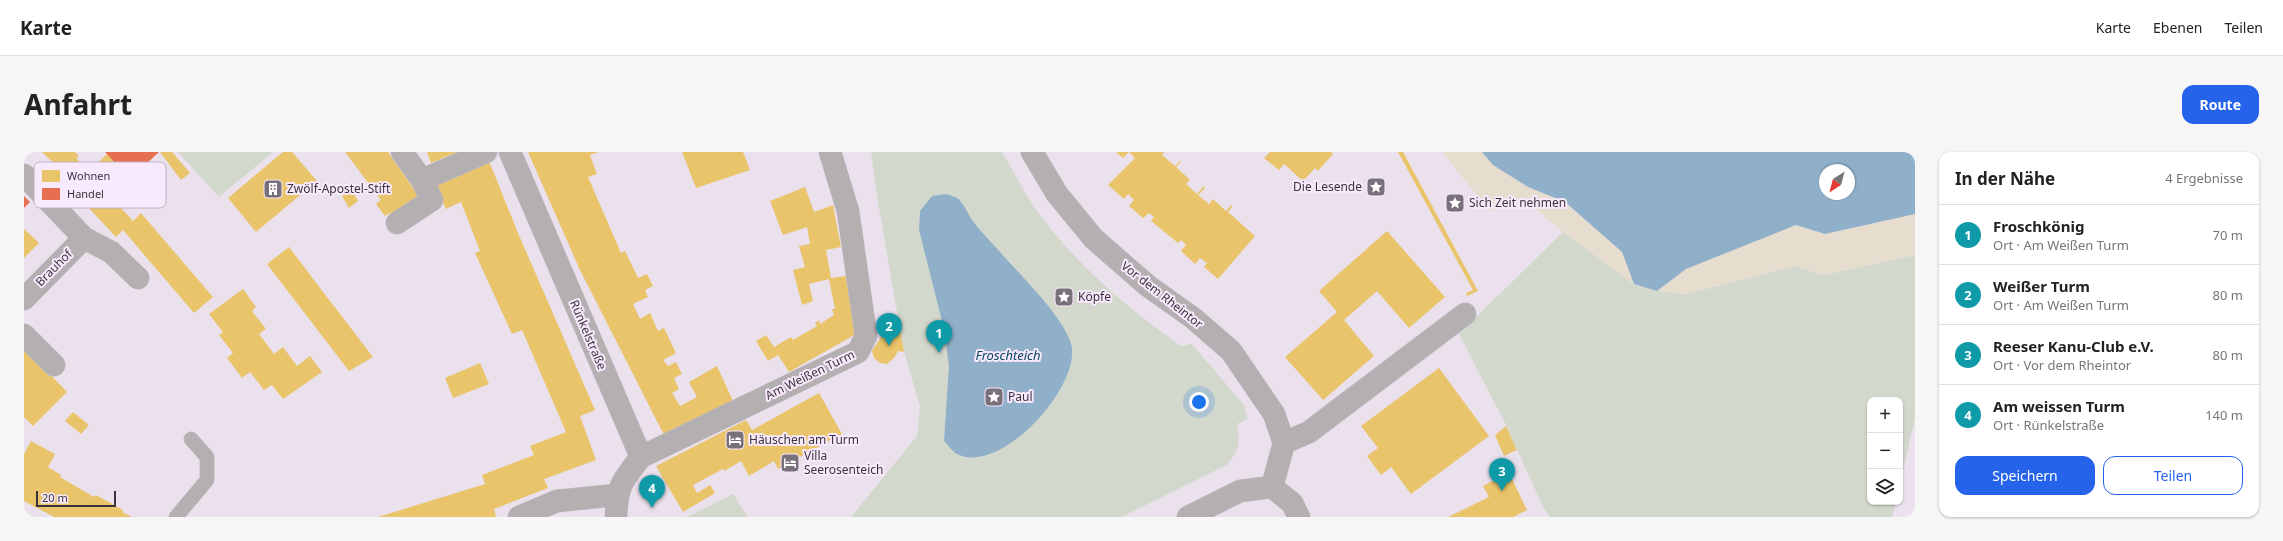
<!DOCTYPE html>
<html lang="de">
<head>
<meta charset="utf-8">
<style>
	body { margin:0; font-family:"Noto Sans",sans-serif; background:#f6f6f6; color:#222 }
	.controls { position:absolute; right:12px; bottom:12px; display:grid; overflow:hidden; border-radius:8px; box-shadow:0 1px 3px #0004 }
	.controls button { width:36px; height:36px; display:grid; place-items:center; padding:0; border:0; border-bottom:1px solid #e0e0e0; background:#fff; color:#222; font:20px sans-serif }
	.compass { position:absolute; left:1795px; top:12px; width:36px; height:36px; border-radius:50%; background:#fff; box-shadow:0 1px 3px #0004; rotate:216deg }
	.scale { position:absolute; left:12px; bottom:10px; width:80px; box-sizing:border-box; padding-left:4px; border:2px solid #3a333c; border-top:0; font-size:11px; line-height:14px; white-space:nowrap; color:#3a333c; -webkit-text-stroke:3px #f9e9fd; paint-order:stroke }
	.you { position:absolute; left:1175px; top:250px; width:14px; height:14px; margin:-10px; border:3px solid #fff; border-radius:50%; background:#1a73e8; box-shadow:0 0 0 6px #1a73e833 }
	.badge { display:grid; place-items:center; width:26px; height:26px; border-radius:50%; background:#2563eb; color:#fff; font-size:13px; font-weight:700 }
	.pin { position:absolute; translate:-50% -33px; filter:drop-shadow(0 1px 2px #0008) }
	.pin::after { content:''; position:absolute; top:21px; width:14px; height:12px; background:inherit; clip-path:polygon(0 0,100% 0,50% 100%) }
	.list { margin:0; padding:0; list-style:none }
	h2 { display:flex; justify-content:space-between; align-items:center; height:52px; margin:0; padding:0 16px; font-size:17px }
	h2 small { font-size:13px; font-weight:400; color:#767676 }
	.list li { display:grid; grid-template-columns:26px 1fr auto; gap:12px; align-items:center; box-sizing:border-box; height:60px; padding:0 16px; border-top:1px solid #e0e0e0 }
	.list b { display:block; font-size:15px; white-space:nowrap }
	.list p { margin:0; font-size:13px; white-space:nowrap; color:#767676 }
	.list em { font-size:13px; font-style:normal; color:#767676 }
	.actions { display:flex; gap:8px; padding:12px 16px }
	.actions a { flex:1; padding:9px 0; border:1px solid #2563eb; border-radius:12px; text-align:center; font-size:14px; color:#2563eb }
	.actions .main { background:#2563eb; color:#fff }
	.icon { flex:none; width:22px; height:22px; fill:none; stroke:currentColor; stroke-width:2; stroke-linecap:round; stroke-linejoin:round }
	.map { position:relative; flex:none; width:1891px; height:365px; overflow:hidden; border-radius:12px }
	header { display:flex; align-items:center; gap:24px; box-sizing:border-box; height:56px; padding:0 20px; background:#fff; border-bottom:1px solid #e0e0e0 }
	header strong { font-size:19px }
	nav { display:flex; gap:22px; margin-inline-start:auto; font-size:14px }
	.intro { display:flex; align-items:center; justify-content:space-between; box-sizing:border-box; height:96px; padding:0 24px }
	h1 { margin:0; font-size:28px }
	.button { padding:10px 18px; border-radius:12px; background:#2563eb; color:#fff; font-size:14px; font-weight:700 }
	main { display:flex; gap:24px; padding:0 24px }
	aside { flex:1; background:#fff; border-radius:12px; box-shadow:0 1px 3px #0004 }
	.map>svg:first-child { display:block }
	.green { fill:#d3d8cd }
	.sand { fill:#e6ddce }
	.water { fill:#90afc8; fill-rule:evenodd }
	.homes { fill:#e9c46a }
	.shops { fill:#e76f51 }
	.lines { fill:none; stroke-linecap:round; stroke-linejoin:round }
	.lane-casing { stroke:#c6bfc9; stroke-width:15 }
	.street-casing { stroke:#c6bfc9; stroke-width:23 }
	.lane { stroke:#b4afb0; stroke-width:14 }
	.street { stroke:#b4afb0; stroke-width:22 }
	.labels { text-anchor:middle; stroke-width:4; stroke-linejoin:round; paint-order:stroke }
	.poi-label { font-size:12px; fill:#3a333c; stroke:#f9e9fd; text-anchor:start }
	.street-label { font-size:12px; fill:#3a333c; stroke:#f9e9fd }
	.water-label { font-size:13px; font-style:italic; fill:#064564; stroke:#f9e9fd }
	.key { fill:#f9e9fd; stroke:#c0b2c3; stroke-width:1 }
	.key-label { font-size:11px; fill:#3a333c }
</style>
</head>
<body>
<header>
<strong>Karte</strong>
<nav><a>Karte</a><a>Ebenen</a><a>Teilen</a></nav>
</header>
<div class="intro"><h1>Anfahrt</h1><a class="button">Route</a></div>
<main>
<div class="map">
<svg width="1891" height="365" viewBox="0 0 1891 365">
	<rect width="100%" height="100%" fill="#eae1ed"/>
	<g class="green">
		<path d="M 154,0 L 249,0 L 195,45 Z"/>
		<path d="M 847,0 L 978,0 C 990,20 1001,42 1014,60 C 1053,114 1104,156 1157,194 L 1168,192 L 1220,253 L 1224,267 L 1213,272 C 1217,291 1215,298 1203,313 L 1097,365 L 827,365 L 893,284 L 896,255 L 880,200 L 853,44 Z"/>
		<path d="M 1539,80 L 1610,132 L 1633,139 L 1662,142 L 1770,114 L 1800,123 L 1891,103 L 1891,266 L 1876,331 L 1876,248 L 1846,248 L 1846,350 L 1872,350 L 1868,365 L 1526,365 L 1519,355 L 1481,271 L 1435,182 Z"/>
		<path d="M 709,342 L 724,365 L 663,365 Z"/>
	</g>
	<g class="sand">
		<path d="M 1418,0 L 1458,0 L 1469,13 L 1504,35 L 1540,50 L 1598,100 L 1610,132 L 1539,80 L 1508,54 L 1488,47 L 1465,59 Z"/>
		<path d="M 1891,62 L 1891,103 L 1800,123 L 1770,114 L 1662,142 L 1633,139 L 1662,117 L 1772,73 L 1801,82 Z"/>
	</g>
	<g class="water">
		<path d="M 1458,0 L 1891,0 L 1891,62 L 1801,82 L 1772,73 L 1662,117 L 1633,139 L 1610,132 L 1598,100 L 1541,50 L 1504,35 L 1469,13 ZM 1801,18 L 1825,18 L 1825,42 L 1801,42 Z"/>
		<path d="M 922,42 C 925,43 930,44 933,46 C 939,50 944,62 948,68 C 957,80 967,90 976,100 C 995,122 1044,169 1048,196 C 1053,238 978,321 935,303 C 929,301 924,293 920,289 L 925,214 L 920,177 L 895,78 L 896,59 L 908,44 Z"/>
	</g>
	<g class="homes">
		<path d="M 18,0 L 51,0 L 55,4 L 52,6 L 109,69 L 117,61 L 189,145 L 170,161 L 99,78 L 92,85 L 35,24 L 39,20 Z"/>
		<path d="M 136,0 L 148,0 L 166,21 L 157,28 Z"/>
		<path d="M 259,0 L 268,0 L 293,29 L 232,80 L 204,46 Z"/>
		<path d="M 321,0 L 364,0 L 398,49 L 370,67 L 366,61 L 361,64 L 352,52 L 357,48 Z"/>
		<path d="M 403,0 L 433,0 L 407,11 Z"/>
		<path d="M 504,0 L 574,0 L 566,3 L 573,22 L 564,25 L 597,101 L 601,99 L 614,126 L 623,122 L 629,134 L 621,138 L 624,145 L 609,152 L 616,167 L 626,161 L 634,179 L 640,176 L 652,201 L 639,208 L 644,214 L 652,210 L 658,222 L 650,226 L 655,237 L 648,241 L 656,254 L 673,245 L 665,230 L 693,214 L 709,249 L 640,283 L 556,118 Z"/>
		<path d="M 658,0 L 719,0 L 726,18 L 672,36 Z"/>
		<path d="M 1092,0 L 1140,0 L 1138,3 L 1151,14 L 1156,9 L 1157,10 L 1152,15 L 1166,28 L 1162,32 L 1173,42 L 1180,34 L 1181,36 L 1174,43 L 1185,52 L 1189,47 L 1202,59 L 1207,53 L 1208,55 L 1204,60 L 1231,84 L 1194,127 L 1180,115 L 1183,111 L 1176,106 L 1171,112 L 1157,99 L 1162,93 L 1157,88 L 1154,91 L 1127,69 L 1130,65 L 1125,61 L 1119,66 L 1105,54 L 1110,48 L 1104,42 L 1100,47 L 1084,33 L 1111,6 L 1105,0 L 1099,6 Z"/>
		<path d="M 1246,0 L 1307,0 L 1309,2 L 1294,19 L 1291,16 L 1279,29 L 1260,12 L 1255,18 L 1240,6 Z"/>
		<path d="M 1374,0 L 1379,0 L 1454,139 L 1443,144 L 1442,141 L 1449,138 Z"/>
		<path d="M 83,2 L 117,36 L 106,46 L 73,12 Z"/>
		<path d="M 465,9 L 494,81 L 571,258 L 556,264 L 572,308 L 520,327 L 524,336 L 470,357 L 472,365 L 354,365 L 461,332 L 458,323 L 510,303 L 506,294 L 542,280 L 498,178 L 488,182 L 451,101 L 456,99 L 437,50 L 422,57 L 411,33 Z"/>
		<path d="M 781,35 L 790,60 L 809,53 L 817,95 L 802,98 L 807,126 L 822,124 L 832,182 L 765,220 L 754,203 L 744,209 L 732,189 L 742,183 L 750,195 L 767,185 L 769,188 L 793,174 L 791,171 L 795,168 L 796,172 L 810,163 L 808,157 L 811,157 L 805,127 L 785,132 L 789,149 L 778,153 L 769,118 L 781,115 L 775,94 L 786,92 L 783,75 L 759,83 L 746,49 Z"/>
		<path d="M 328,38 L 334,49 L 325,56 L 318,44 Z"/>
		<path d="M 0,77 L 15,91 L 0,106 Z"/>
		<path d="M 1363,79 L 1421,145 L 1385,176 L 1353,139 L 1320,168 L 1350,204 L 1299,248 L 1261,205 L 1313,160 L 1295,139 Z"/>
		<path d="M 265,95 L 293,132 L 349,205 L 325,219 L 243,112 Z"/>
		<path d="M 219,137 L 232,155 L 228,159 L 242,177 L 235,182 L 250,202 L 259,195 L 273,214 L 286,204 L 298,220 L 259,247 L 248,233 L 240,238 L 226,220 L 218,226 L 203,206 L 209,201 L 195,183 L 199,180 L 185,162 Z"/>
		<path d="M 875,172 L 880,200 L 874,199 L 870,206 L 863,212 L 856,211 L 850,206 L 848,199 L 863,176 Z"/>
		<path d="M 0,195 L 43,240 L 9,274 L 0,265 Z"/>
		<path d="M 456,211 L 465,232 L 429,246 L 421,226 Z"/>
		<path d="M 1415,216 L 1465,284 L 1387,342 L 1367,315 L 1357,323 L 1343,304 L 1354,296 L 1337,274 Z"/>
		<path d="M 795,241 L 818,282 L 754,317 L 750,309 L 725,324 L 717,309 L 700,319 L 699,317 L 669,333 L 673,341 L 686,333 L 691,341 L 659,360 L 632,314 L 722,268 L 728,278 Z"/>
		<path d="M 49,260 L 65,273 L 57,282 L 41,269 Z"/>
		<path d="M 1482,274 L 1493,298 L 1480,304 L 1471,283 Z"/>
		<path d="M 7,289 L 31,302 L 24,315 L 37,323 L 36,325 L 70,345 L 72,343 L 99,358 L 98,360 L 108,365 L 30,365 L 0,349 L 0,302 Z"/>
		<path d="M 1485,321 L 1503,358 L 1489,365 L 1424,365 L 1465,345 L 1459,334 Z"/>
	</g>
	<g class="shops">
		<path d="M 81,0 L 135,0 L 106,27 Z"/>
		<path d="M 0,44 L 6,50 L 0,56 Z"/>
	</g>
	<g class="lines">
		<defs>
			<path id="lane" d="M 152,365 L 183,328 L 183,305 L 167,287"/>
			<g id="street">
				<path d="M 486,0 L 617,305"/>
				<path d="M 1008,0 L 1033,42 L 1070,87 L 1124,134 L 1169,166 L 1207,199 L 1250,262 L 1260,291 L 1248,335"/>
				<path d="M 0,23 L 60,86"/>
				<path d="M 398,28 L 462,0"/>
				<path d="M 373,71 L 408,48 L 398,28 L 378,0"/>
				<path d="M 0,147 L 60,86 L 87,100 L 114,126"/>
				<path d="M 0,183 L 30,213"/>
				<path d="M 1260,291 L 1285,280 L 1441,162"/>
				<path d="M 1248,335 L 1268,351 L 1275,365"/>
				<path d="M 495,365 L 533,349 L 593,343"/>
				<path d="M 592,365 C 593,334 598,329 617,305 L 834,200 L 842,184 L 824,59 L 806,0"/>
				<path d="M 1164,365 L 1216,339 L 1248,335"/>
			</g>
		</defs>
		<use href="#lane" class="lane-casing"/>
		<use href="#street" class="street-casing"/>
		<use href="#lane" class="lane"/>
		<use href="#street" class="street"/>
	</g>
	<defs>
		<symbol id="sight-square" viewBox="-11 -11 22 22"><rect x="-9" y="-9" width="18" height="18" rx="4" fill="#78707a" stroke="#f9e9fd"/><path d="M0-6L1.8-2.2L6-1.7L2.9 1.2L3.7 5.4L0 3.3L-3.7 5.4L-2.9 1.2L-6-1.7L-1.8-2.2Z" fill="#fff"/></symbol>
		<symbol id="building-square" viewBox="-11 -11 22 22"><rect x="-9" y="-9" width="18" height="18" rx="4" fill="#78707a" stroke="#f9e9fd"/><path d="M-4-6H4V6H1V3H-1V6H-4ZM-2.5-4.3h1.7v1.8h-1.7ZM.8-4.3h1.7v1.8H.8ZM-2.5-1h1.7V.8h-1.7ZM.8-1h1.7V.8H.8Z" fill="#fff"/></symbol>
		<symbol id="hotel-square" viewBox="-11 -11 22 22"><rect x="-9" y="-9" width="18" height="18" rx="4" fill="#78707a" stroke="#f9e9fd"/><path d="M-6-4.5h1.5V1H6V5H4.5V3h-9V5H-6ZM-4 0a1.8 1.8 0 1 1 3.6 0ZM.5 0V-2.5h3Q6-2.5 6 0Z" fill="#fff"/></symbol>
	</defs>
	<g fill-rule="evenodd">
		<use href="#sight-square" x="1341" y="24" width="22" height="22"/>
		<use href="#building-square" x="238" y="26" width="22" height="22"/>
		<use href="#sight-square" x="1420" y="40" width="22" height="22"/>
		<use href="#sight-square" x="1029" y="134" width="22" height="22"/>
		<use href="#sight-square" x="959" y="234" width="22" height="22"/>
		<use href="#hotel-square" x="700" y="277" width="22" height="22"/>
		<use href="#hotel-square" x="755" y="300" width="22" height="22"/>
	</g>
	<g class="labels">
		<g class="poi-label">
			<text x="1338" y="39" text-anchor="end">Die Lesende</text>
			<text x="263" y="41">Zwölf-Apostel-Stift</text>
			<text x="1445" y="55">Sich Zeit nehmen</text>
			<text x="1054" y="149">Köpfe</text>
			<text x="984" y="249">Paul</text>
			<text x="725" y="292">Häuschen am Turm</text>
			<text x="780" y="308">Villa<tspan x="780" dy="14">Seerosenteich</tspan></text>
		</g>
		<g class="street-label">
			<text transform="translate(30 116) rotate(-45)" y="4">Brauhof</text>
			<text transform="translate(1138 143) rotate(38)" y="4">Vor dem Rheintor</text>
			<text transform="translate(564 183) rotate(67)" y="4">Rünkelstraße</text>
			<text transform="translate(786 223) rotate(-26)" y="4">Am Weißen Turm</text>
		</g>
		<g class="water-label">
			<text x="984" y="208">Froschteich</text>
		</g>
	</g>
	<rect x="10" y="10" width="132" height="46" rx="6" class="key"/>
	<rect x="18" y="18" width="18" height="12" fill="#e9c46a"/>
	<rect x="18" y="36" width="18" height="12" fill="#e76f51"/>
	<g class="key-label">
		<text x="43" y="28">Wohnen</text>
		<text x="43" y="46">Handel</text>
	</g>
</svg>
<div class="controls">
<button>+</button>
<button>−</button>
<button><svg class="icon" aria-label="layers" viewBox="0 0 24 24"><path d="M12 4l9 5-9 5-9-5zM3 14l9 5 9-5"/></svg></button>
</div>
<svg class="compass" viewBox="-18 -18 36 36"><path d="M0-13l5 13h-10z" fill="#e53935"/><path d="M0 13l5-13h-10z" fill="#767676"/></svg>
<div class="scale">20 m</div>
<div class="you"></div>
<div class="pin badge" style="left:915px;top:201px;background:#0f9aa8">1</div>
<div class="pin badge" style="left:865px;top:194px;background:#0f9aa8">2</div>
<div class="pin badge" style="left:1478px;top:339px;background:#0f9aa8">3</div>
<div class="pin badge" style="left:628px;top:356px;background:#0f9aa8">4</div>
</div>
<aside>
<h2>In der Nähe<small>4 Ergebnisse</small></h2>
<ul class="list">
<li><span class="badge" style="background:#0f9aa8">1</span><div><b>Froschkönig</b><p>Ort · Am Weißen Turm</p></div><em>70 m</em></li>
<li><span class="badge" style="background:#0f9aa8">2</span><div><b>Weißer Turm</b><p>Ort · Am Weißen Turm</p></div><em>80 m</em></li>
<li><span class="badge" style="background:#0f9aa8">3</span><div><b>Reeser Kanu-Club e.V.</b><p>Ort · Vor dem Rheintor</p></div><em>80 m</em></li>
<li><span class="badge" style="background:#0f9aa8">4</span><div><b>Am weissen Turm</b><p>Ort · Rünkelstraße</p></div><em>140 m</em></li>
</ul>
<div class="actions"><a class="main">Speichern</a><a>Teilen</a></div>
</aside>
</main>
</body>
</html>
